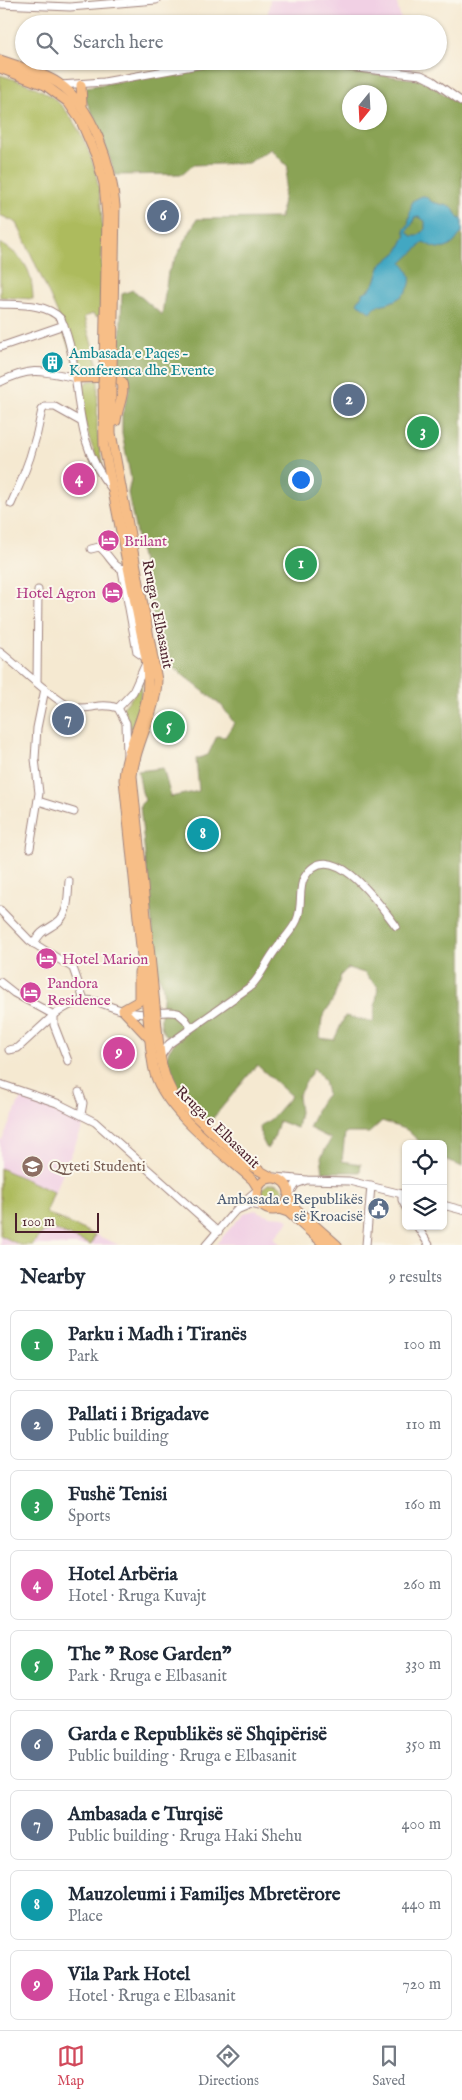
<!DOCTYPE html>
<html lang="en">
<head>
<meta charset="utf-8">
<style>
	body { margin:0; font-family:"IM FELL English",serif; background:#f6f6f7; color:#1f2937 }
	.controls { position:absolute; right:15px; bottom:15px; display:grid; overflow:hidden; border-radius:8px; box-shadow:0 1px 4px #0004 }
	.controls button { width:45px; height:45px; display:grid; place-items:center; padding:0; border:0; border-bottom:1px solid #e0e1e3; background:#fff; color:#1f2937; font:25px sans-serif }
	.compass { position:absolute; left:342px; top:85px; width:45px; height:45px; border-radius:50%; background:#fff; box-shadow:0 1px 4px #0004; rotate:198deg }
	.scale { position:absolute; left:15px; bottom:12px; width:84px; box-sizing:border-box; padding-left:5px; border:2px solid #4a1f2b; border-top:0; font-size:14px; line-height:18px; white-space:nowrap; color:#4a1f2b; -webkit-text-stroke:4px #fbf7ec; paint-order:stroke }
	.you { position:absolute; left:300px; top:479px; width:18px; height:18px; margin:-12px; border:4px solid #fff; border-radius:50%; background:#1a73e8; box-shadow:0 0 0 8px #1a73e833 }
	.badge { display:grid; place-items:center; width:32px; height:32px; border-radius:50%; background:#d1495b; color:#fff; font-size:16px; font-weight:700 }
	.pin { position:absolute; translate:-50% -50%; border:2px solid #fff; box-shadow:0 1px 5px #0006 }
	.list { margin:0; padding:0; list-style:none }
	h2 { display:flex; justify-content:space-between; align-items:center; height:65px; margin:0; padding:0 20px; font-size:21px }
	h2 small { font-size:16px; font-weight:400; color:#747a83 }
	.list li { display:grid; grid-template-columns:32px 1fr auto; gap:15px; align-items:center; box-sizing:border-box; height:70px; margin:0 10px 10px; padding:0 10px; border:1px solid #e0e1e3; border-radius:8px }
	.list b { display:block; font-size:19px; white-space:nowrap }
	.list p { margin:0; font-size:16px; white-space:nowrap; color:#747a83 }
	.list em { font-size:16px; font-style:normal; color:#747a83 }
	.icon { flex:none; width:28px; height:28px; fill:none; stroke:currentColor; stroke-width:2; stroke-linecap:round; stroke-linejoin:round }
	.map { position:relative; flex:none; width:462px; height:1245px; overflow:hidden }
	.search { position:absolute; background:#fff; box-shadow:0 1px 4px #0004; left:15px; right:15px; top:15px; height:55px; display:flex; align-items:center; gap:12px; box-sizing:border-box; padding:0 18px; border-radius:28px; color:#747a83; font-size:19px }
	.sheet { height:785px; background:#fff }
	nav { display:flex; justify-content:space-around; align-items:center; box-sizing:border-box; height:70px; border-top:1px solid #e0e1e3; background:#fff; font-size:14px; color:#747a83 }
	nav a { display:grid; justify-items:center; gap:2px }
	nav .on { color:#d1495b }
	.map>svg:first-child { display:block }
	.built { fill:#f1d0e4 }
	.green { fill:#adbb5d; stroke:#7c6d44 }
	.forest { fill:#8aa354; stroke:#6a6140; fill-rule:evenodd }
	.water { fill:#42a7c2; stroke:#466376; fill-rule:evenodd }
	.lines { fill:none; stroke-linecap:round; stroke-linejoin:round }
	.minor-casing { stroke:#a0847e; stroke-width:9 }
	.major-casing { stroke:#a0847e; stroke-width:11 }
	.minor { stroke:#fff; stroke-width:7 }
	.major { stroke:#f7be87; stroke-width:9 }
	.major-bridge-casing { stroke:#a0847e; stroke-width:11; stroke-linecap:butt }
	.major-bridge { stroke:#f7be87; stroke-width:9 }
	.labels { text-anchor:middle; stroke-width:4; stroke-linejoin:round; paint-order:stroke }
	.culture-label { font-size:15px; fill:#0d838f; stroke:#fbf7ec; text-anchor:start }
	.hotel-label { font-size:15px; fill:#b23c85; stroke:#fbf7ec; text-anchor:start }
	.street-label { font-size:15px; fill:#4a1f2b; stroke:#fbf7ec }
	.education-label { font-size:15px; fill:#785e54; stroke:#fbf7ec; text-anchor:start }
	.service-label { font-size:15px; fill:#4e5e75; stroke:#fbf7ec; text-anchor:end }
</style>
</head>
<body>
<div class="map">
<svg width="462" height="1245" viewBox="0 0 462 1245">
	<rect width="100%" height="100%" fill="#fbf7ec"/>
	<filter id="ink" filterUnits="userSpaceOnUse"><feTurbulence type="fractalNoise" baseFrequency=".02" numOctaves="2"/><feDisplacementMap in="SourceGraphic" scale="10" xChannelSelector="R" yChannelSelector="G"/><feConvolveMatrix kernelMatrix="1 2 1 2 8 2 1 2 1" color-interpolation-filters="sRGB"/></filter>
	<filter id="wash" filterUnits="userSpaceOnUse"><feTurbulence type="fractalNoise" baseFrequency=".0096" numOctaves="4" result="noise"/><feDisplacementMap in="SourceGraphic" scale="20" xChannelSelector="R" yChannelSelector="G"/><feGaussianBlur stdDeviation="1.12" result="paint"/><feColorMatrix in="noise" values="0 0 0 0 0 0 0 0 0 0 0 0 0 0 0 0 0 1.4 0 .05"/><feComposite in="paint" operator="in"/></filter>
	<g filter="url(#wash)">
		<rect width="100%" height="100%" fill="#f5e9d1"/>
		<g class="built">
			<path d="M 270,0 L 396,0 L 402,24 L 266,24 Z"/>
			<path d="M 337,61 L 410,61 L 412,70 L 337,63 Z"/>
			<path d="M 21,1098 L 63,1113 L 84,1124 L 46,1213 L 119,1245 L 0,1245 L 0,1139 L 2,1140 Z"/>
			<path d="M 255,1210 L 270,1216 L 285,1217 L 289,1221 L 274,1238 L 281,1245 L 216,1244 L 244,1213 Z"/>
		</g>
		<g class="green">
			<path d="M 0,75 C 16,80 35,85 49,95 C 64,105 72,118 80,133 C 111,189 101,253 100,315 L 96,317 L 93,314 L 84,317 L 98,365 L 98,376 L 79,374 L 77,372 L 57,312 L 17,223 L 0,215 Z"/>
			<path d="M 0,243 C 25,258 32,269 33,299 L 0,297 Z"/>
			<path d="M 98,380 L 97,430 L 103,470 C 94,458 74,398 84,385 C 87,380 92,381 98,380 Z"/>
			<path d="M 142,679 L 140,701 L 131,730 L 128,719 L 122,709 L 137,691 Z"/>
			<path d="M 0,1168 L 54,1192 L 46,1213 L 95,1235 L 91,1245 L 51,1228 L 40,1235 L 32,1245 L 20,1245 L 0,1235 Z"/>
			<circle cx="273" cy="1194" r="11"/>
		</g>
		<path class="forest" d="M 241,61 L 261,61 L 423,80 L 462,106 L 462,1167 L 443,1158 L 443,1144 L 422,1144 L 407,1130 L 382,1121 L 369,1133 L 345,1133 L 342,1161 L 361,1164 L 360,1172 L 323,1172 L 321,1157 L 331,1139 L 309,1128 C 316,1114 316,1106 327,1094 L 324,1081 L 314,1068 L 298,1096 L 300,1112 L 297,1128 L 279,1121 L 274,1138 L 267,1149 L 261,1137 L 260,1126 L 271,1119 L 291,1096 L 257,1065 L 209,1123 C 193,1108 158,1078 168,1053 C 169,1048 174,1044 177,1040 L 175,1036 L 167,1036 C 151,1023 173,994 157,974 L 140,805 L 145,800 L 142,792 L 138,771 L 163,768 L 171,797 L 199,791 L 196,759 L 208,755 L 217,736 L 225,737 L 234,723 L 222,706 L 169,664 L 170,655 L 164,648 L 159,646 L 128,493 L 131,479 L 122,434 L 122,415 L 130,387 L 127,380 L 119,372 L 122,294 L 133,290 L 162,315 L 168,272 L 197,219 L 280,218 L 288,167 L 271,149 L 248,163 L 193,165 L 183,174 L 115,175 L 102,135 L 84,96 L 86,87 ZM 350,92 L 380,92 L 380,122 L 350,122 ZM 348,968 L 364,973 L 378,987 L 373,1022 L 345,1016 L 334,1040 L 320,1038 L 322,1018 L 334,998 L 341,975 Z"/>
		<path class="water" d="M 422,196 L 425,196 L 432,202 L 452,207 L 459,219 L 462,218 L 462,233 C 458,236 456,242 451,245 C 443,252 431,247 424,242 L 402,263 C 417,278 411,294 391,302 C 387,304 380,304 376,306 C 374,308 373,311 371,313 L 357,303 L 363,293 L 370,289 L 375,282 L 381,265 L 398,251 L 406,235 L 404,230 L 408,225 L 412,201 ZM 419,217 L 425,221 L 425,229 L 418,236 L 411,236 L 407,231 L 413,223 L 414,218 Z"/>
	</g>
	<g filter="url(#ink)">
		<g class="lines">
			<defs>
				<g id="minor">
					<path d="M 0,4 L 70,7 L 156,0"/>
					<path d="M 293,61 L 421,75 L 433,81 L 462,102"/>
					<path d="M 60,85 L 104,82 L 220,61"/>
					<path d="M 0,304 C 19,305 47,303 61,319 C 86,376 67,437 112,489"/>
					<path d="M 0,347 L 64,325"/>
					<path d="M 0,382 C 32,366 43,371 76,378"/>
					<path d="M 11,504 C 26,473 36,443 42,410 L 45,407 L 55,407 L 80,421"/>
					<path d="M 91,549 L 99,547 C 109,553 113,569 125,569"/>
					<path d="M 122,570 L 137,652 L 146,658"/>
					<path d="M 0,652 C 16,664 56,702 71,707 C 88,711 99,702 118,708 L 126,723 L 127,755"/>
					<path d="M 37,682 L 38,590"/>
					<path d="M 118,708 L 133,692 L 146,663"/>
					<path d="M 38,801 L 74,812"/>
					<path d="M 30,848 L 39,793 L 35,759 L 37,728 L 45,689"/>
					<path d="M 0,910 L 30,941 L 73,968 L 84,1000"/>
					<path d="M 34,944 C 41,928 50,930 60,920 C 69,911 68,892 69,881"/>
					<path d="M 0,982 L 14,993 L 54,1015 C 93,986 97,1008 135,1013 C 149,1016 164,1009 178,1013 L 185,1019 L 191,1027"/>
					<path d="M 54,1015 L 54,1025 L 68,1061"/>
					<path d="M 9,1050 L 18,1048 L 54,1015"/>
					<path d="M 160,1057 L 169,1044 L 251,986 C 262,975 267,960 277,948 C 284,938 292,931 297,920 C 303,906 298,889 304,878 C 330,832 381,906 396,926"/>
					<path d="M 0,1084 L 57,1103 L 95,1122 L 218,1232"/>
					<path d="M 79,1092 L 83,1103 L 81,1114"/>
					<path d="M 275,1177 L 307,1180 L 349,1181 L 406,1195"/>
					<path d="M 290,1193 L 296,1184 L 304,1181"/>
					<path d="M 402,1194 L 402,1200 L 406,1208"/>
					<path d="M 443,1205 L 462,1210"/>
					<path d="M 239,1209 L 251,1204 L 264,1207"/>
					<path d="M 417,1226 L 429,1245"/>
					<path d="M 206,1245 C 221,1228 240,1202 258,1190"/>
					<path d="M 366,1245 L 371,1186"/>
				</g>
				<g id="major">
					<path d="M 0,60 C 19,67 41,72 58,83 C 93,106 112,166 115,206 L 112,369"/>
					<path d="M 0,68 L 45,85 L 68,102 L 81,121 L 97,158 L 104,184 L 107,216 L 104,369"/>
					<path d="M 81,85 L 82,105"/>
					<path d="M 76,378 L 115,377 L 121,381 C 127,389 117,409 116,421"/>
					<path d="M 103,383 L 104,446 L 146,658 C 148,672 149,687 146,701 C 140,728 125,752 124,780 L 147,1006"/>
					<path d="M 111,384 L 111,433 L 157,680 C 156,714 135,743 132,776 L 155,1006"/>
					<path d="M 139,972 L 139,1001 L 123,1010 L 150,1039"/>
					<path d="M 148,1017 C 150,1036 150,1056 155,1074 C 167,1113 223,1153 253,1180 L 258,1188"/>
					<path d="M 156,1017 C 159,1045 159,1074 176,1098 L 244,1162 L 271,1177"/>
					<circle cx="273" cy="1194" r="16"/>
					<path d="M 289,1197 L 294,1207 L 337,1245"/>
					<path d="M 279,1209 L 288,1212 L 325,1245"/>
				</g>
			</defs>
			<use href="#minor" class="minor-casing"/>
			<use href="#major" class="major-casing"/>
			<use href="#minor" class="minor"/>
			<use href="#major" class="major"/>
			<defs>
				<g id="major-bridge">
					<path d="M 103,383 L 104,369"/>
					<path d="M 111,384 L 112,369"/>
					<path d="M 147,1006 L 148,1017"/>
					<path d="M 155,1006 L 156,1017"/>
				</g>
			</defs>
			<use href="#major-bridge" class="major-bridge-casing"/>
			<use href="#major-bridge" class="major-bridge"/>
		</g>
	</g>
	<defs>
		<symbol id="building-disc" viewBox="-11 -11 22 22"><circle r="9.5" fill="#0f9aa8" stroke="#fbf7ec"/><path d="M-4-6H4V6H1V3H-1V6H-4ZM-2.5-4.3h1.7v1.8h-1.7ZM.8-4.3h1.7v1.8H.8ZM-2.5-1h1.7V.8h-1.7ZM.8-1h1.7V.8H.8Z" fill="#fff"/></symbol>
		<symbol id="hotel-disc" viewBox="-11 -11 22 22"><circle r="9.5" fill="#d1479c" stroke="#fbf7ec"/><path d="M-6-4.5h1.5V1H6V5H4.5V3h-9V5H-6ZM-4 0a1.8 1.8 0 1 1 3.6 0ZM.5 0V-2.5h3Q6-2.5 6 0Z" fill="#fff"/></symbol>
		<symbol id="university-disc" viewBox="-11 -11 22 22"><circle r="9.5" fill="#8d6e63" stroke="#fbf7ec"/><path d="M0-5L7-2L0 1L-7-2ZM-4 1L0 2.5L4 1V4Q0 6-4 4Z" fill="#fff"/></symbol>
		<symbol id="civic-disc" viewBox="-11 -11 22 22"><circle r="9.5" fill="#5c6f8a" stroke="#fbf7ec"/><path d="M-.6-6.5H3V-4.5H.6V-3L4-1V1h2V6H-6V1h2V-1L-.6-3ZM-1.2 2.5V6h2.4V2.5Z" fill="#fff"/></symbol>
	</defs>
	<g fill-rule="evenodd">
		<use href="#building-disc" x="40" y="350" width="25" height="25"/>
		<use href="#hotel-disc" x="96" y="528" width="25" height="25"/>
		<use href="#hotel-disc" x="100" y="580" width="25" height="25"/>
		<use href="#hotel-disc" x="34" y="946" width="25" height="25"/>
		<use href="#hotel-disc" x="18" y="980" width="25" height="25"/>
		<use href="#university-disc" x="20" y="1154" width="25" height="25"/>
		<use href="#civic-disc" x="366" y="1196" width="25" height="25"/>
	</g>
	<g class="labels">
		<g class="culture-label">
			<text x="69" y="358">Ambasada e Paqes –<tspan x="69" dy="17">Konferenca dhe Evente</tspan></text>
		</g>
		<g class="hotel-label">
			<text x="124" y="546">Brilant</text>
			<text x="96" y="598" text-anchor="end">Hotel Agron</text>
			<text x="62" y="964">Hotel Marion</text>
			<text x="47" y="988">Pandora<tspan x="47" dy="17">Residence</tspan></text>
		</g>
		<g class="street-label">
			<text transform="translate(158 614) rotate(79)" y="5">Rruga e Elbasanit</text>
			<text transform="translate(218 1127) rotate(44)" y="5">Rruga e Elbasanit</text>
		</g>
		<g class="education-label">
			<text x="49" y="1171">Qyteti Studenti</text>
		</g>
		<g class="service-label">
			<text x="363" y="1204">Ambasada e Republikës<tspan x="363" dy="17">së Kroacisë</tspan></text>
		</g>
	</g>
</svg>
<div class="controls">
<button><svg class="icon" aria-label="locate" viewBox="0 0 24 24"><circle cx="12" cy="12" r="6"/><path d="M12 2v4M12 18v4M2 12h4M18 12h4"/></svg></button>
<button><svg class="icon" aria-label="layers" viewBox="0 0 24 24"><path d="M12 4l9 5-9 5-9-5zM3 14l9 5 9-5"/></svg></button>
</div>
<svg class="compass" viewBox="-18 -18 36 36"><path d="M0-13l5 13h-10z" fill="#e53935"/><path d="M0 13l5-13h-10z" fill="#747a83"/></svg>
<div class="scale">100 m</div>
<div class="you"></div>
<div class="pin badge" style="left:301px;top:564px;background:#2e9e5b">1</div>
<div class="pin badge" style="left:349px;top:400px;background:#5c6f8a">2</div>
<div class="pin badge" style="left:423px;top:432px;background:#2e9e5b">3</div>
<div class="pin badge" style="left:79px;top:479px;background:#d1479c">4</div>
<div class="pin badge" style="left:169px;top:727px;background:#2e9e5b">5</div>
<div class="pin badge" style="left:163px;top:216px;background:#5c6f8a">6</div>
<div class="pin badge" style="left:68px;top:719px;background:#5c6f8a">7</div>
<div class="pin badge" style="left:203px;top:834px;background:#0f9aa8">8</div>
<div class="pin badge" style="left:119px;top:1053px;background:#d1479c">9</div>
<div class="search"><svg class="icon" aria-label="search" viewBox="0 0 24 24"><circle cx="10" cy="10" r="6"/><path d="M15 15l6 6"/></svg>Search here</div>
</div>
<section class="sheet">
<h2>Nearby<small>9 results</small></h2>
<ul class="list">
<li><span class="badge" style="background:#2e9e5b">1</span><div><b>Parku i Madh i Tiranës</b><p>Park</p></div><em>100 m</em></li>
<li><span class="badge" style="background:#5c6f8a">2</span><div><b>Pallati i Brigadave</b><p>Public building</p></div><em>110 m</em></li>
<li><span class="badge" style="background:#2e9e5b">3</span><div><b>Fushë Tenisi</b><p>Sports</p></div><em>160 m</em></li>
<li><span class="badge" style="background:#d1479c">4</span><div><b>Hotel Arbëria</b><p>Hotel · Rruga Kuvajt</p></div><em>260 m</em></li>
<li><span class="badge" style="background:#2e9e5b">5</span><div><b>The &quot; Rose Garden&quot;</b><p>Park · Rruga e Elbasanit</p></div><em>330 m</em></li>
<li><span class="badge" style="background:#5c6f8a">6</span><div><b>Garda e Republikës së Shqipërisë</b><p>Public building · Rruga e Elbasanit</p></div><em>350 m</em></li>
<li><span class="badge" style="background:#5c6f8a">7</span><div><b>Ambasada e Turqisë</b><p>Public building · Rruga Haki Shehu</p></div><em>400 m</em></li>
<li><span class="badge" style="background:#0f9aa8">8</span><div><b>Mauzoleumi i Familjes Mbretërore</b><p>Place</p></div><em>440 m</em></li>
<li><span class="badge" style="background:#d1479c">9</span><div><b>Vila Park Hotel</b><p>Hotel · Rruga e Elbasanit</p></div><em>720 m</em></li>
</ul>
</section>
<nav>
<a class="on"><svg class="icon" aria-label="map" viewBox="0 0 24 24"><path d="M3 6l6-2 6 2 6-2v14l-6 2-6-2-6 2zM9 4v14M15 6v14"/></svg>Map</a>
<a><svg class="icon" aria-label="directions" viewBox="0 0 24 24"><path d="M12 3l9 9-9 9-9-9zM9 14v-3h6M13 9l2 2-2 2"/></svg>Directions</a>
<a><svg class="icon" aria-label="saved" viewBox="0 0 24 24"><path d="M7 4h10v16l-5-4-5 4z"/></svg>Saved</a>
</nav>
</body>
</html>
